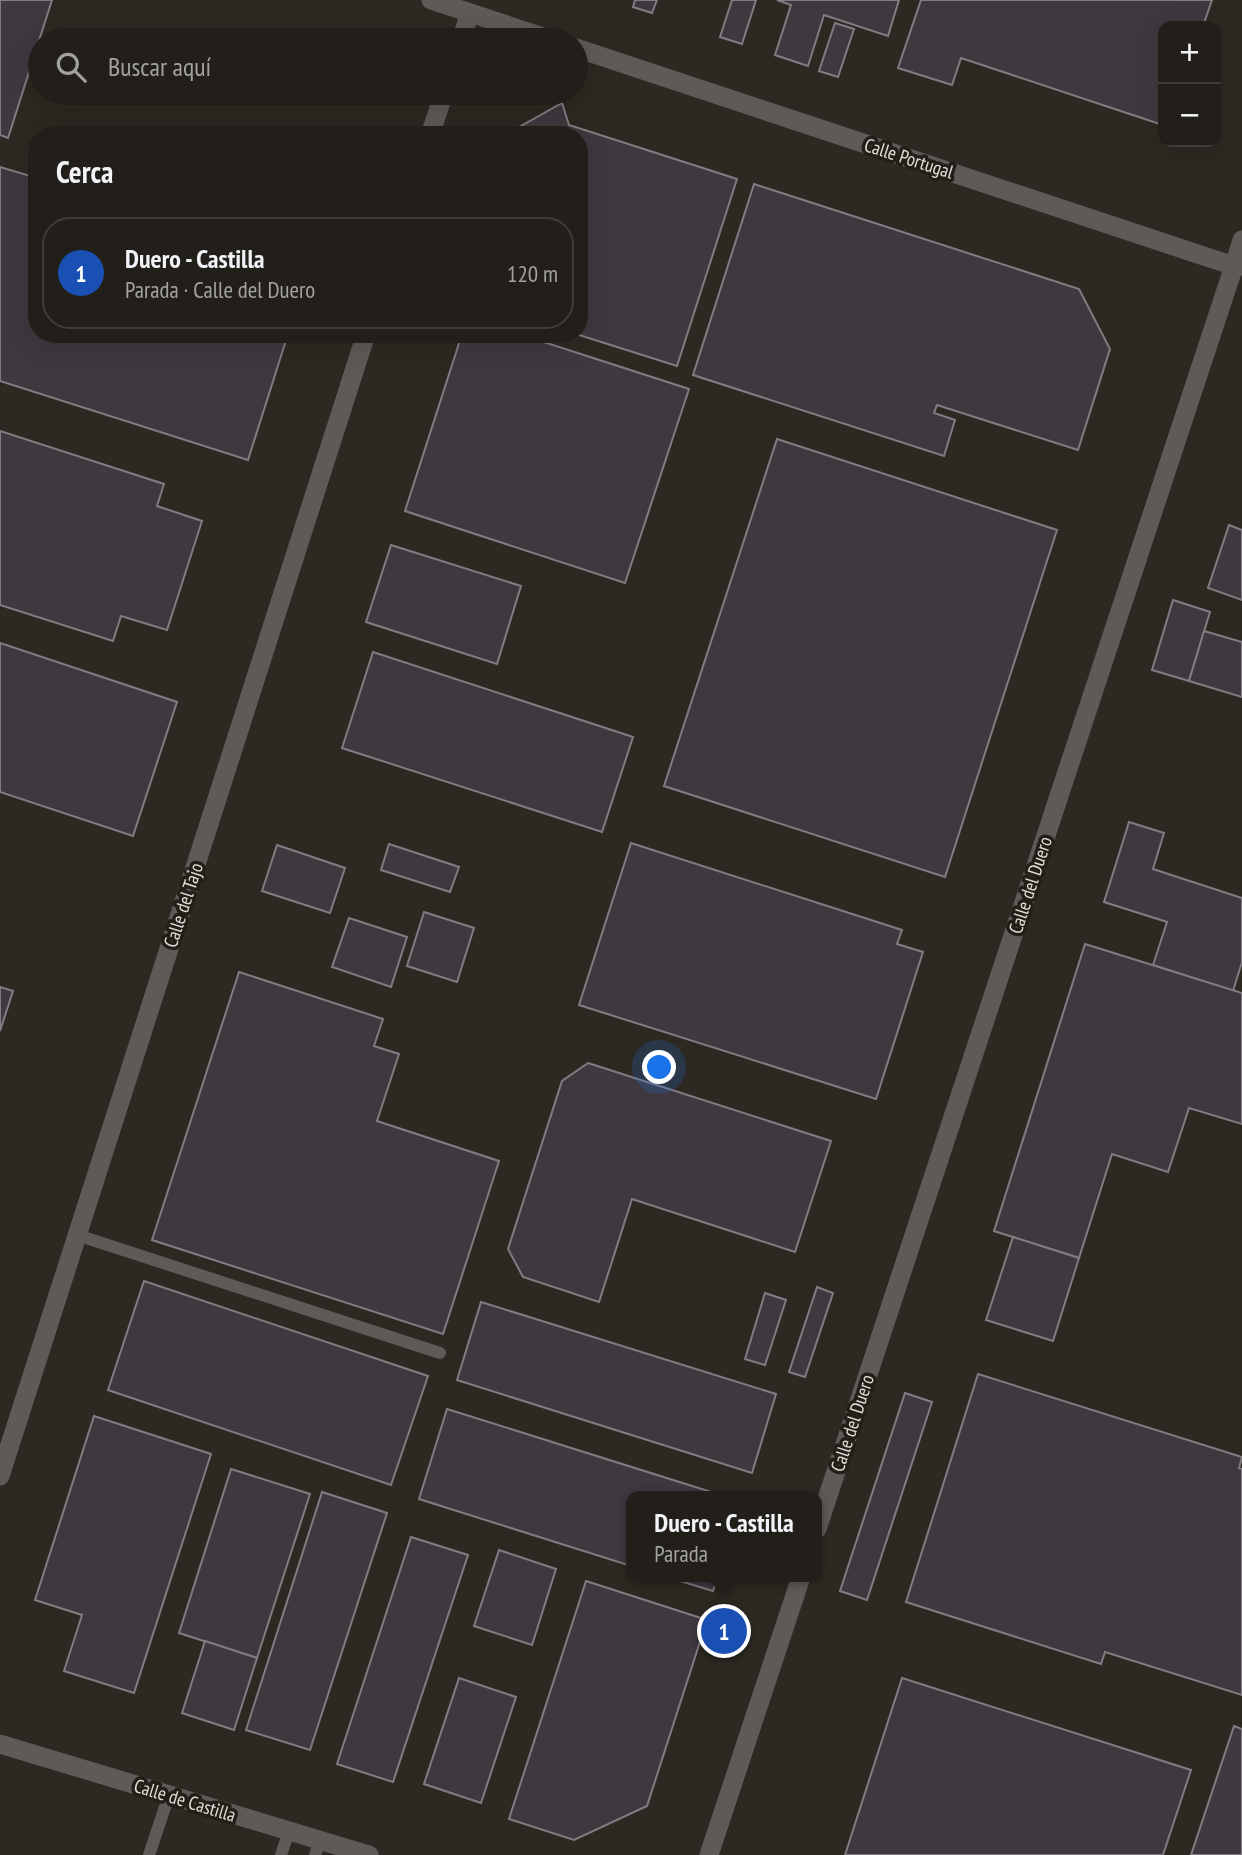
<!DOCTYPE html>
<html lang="es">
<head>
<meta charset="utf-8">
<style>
	body { margin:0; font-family:"PT Sans Narrow",sans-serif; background:#2a2723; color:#f1f3f6 }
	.controls { position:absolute; right:21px; top:21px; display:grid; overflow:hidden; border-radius:14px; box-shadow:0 7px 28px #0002 }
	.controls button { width:63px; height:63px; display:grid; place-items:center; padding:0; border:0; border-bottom:2px solid #3f3d39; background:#221f1a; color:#f1f3f6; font:35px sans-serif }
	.you { position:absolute; left:660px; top:1068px; width:24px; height:24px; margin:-18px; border:5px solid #fff; border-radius:50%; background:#1a73e8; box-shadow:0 0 0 10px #1a73e833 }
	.badge { display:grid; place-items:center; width:46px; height:46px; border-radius:50%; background:#ea580c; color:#fff; font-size:23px; font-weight:700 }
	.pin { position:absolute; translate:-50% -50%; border:4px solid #fff; box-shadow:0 2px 7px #0006 }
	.popup { position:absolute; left:626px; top:1491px; width:196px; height:91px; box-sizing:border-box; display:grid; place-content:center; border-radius:14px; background:#221f1a; filter:drop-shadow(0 2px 5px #0005); font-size:23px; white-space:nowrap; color:#a2a2a2 }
	.popup b { font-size:26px; color:#f1f3f6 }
	.popup::after { content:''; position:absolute; left:50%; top:100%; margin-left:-14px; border:14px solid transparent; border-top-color:#221f1a }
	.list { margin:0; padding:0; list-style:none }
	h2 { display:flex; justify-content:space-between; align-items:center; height:91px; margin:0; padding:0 28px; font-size:30px }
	h2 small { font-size:23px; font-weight:400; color:#a2a2a2 }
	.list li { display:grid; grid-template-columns:46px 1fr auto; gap:21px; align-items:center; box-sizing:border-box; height:112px; margin:0 14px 14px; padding:0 14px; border:2px solid #3f3d39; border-radius:28px }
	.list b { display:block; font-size:26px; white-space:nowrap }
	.list p { margin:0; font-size:23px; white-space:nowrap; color:#a2a2a2 }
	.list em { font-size:23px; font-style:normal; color:#a2a2a2 }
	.icon { flex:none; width:38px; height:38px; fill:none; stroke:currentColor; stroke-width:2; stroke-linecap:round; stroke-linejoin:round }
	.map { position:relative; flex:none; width:1242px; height:1855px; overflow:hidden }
	.search { position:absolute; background:#221f1a; box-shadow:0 7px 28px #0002; left:28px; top:28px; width:560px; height:77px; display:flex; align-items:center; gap:18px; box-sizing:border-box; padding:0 24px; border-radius:38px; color:#a2a2a2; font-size:26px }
	.panel { position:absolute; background:#221f1a; box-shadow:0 7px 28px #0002; left:28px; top:126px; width:560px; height:217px; border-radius:28px }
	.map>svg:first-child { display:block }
	.building { fill:#3f393f; stroke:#827b82; stroke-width:2 }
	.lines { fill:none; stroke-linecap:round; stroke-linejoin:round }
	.service { stroke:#5e5a57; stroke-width:12 }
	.minor { stroke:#5e5a57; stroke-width:19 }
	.tertiary { stroke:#5e5a57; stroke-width:19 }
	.labels { text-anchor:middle; stroke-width:7; stroke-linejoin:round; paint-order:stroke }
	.street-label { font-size:19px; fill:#e0ddd8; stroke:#231f18 }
</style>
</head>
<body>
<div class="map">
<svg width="1242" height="1855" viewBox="0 0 1242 1855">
	<rect width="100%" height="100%" fill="#2d2922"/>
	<g class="building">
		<path d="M 0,0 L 52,0 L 8,138 L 0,135 Z"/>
		<path d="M 635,0 L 657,0 L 652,13 L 633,7 Z"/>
		<path d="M 732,0 L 756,0 L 742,44 L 720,37 Z"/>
		<path d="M 777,0 L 899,0 L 888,36 L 824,15 L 808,66 L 775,55 L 791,5 Z"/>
		<path d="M 921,0 L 1212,0 L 1203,26 L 1163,26 L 1163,125 L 961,58 L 952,85 L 898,68 Z"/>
		<path d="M 835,23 L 854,29 L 838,77 L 819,71 Z"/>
		<path d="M 562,103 L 569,125 L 737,179 L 677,366 L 576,334 L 579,334 L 579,135 L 505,135 Z"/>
		<path d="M 0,167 L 37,178 L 37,334 L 288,334 L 248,460 L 0,381 Z"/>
		<path d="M 754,184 L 1079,289 L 1110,349 L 1078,450 L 937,405 L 934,413 L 955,420 L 944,456 L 693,375 Z"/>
		<path d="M 462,334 L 519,334 L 689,389 L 625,583 L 405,511 Z"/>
		<path d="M 0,431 L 164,484 L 157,506 L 202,521 L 167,630 L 121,616 L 113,641 L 0,605 Z"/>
		<path d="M 777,439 L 1057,530 L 945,877 L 664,786 Z"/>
		<path d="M 1229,525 L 1242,530 L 1242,600 L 1208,588 Z"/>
		<path d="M 391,545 L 521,586 L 497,664 L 366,622 Z"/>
		<path d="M 1173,600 L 1210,612 L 1189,681 L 1152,670 Z"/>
		<path d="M 1204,631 L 1242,642 L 1242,697 L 1189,681 Z"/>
		<path d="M 0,643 L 177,702 L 133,836 L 0,792 Z"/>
		<path d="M 373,652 L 633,737 L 602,832 L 342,748 Z"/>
		<path d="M 1129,822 L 1164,833 L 1153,869 L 1242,898 L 1242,962 L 1233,991 L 1153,965 L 1167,922 L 1104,902 Z"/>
		<path d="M 631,843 L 902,930 L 897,944 L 923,952 L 876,1099 L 579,1005 Z"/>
		<path d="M 389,844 L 459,867 L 450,892 L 381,870 Z"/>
		<path d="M 277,845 L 345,868 L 330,913 L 262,891 Z"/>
		<path d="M 424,912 L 474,928 L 457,982 L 407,966 Z"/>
		<path d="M 349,918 L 407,937 L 391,987 L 332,967 Z"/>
		<path d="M 1085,944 L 1242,993 L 1242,1124 L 1189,1108 L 1168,1172 L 1112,1154 L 1079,1258 L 994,1231 Z"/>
		<path d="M 239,972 L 383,1019 L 374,1046 L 399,1054 L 377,1121 L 499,1161 L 443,1334 L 152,1240 Z"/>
		<path d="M 0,987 L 13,991 L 0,1031 Z"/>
		<path d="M 588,1063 L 831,1141 L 795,1252 L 632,1199 L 599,1302 L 523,1277 L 508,1249 L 562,1081 Z"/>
		<path d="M 1013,1237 L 1079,1258 L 1053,1341 L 986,1320 Z"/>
		<path d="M 144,1281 L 428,1376 L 391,1485 L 108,1390 Z"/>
		<path d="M 817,1287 L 833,1293 L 805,1377 L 789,1372 Z"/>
		<path d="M 765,1293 L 786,1300 L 765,1365 L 745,1359 Z"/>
		<path d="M 481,1302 L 776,1394 L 752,1473 L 457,1380 Z"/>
		<path d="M 978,1374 L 1242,1457 L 1239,1468 L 1242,1469 L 1242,1695 L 1105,1652 L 1101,1664 L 906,1602 Z"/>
		<path d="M 905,1393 L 932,1402 L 867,1600 L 840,1591 Z"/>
		<path d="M 447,1409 L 724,1496 L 631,1496 L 631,1566 L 419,1499 Z"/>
		<path d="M 94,1416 L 211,1454 L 134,1693 L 64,1671 L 82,1615 L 35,1600 Z"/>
		<path d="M 231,1469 L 310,1494 L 257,1658 L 179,1633 Z"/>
		<path d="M 322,1492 L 387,1513 L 310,1750 L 246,1730 Z"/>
		<path d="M 411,1537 L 468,1555 L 393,1782 L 337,1764 Z"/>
		<path d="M 499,1550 L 556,1569 L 532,1645 L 474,1626 Z"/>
		<path d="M 667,1577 L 718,1577 L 713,1591 Z"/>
		<path d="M 586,1581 L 707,1620 L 647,1806 L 574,1840 L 509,1819 Z"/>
		<path d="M 205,1641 L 257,1658 L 234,1730 L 182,1713 Z"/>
		<path d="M 459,1678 L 516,1697 L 481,1803 L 424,1784 Z"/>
		<path d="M 902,1678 L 1191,1770 L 1163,1855 L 845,1855 Z"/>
		<path d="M 1234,1726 L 1242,1729 L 1242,1855 L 1191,1855 Z"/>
	</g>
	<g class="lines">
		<g class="service">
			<path d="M 77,1235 L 440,1353"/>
			<path d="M 149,1855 L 169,1795"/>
			<path d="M 281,1855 L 289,1831"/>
			<path d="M 315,1855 L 320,1840"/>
		</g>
		<g class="minor">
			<path d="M 431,0 L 552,40"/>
			<path d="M 576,48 L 1234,266 L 1242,240"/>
		</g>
		<g class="tertiary">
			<path d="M 461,40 L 470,13"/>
			<path d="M 430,135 L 444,93"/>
			<path d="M 0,1476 L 366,334"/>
			<path d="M 817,1529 L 1234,266 L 1242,266"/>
			<path d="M 0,1744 L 369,1855"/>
			<path d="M 709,1855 L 801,1577"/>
		</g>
	</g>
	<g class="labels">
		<g class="street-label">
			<text transform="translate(909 158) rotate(18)" y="7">Calle Portugal</text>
			<text transform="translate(1030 885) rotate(-72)" y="7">Calle del Duero</text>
			<text transform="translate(183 905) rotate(-72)" y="7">Calle del Tajo</text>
			<text transform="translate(852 1423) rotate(-72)" y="7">Calle del Duero</text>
			<text transform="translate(185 1800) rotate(17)" y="7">Calle de Castilla</text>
		</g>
	</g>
</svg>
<div class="controls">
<button>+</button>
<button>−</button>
</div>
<div class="you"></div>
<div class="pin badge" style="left:724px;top:1631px;background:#1a4fb4">1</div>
<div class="popup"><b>Duero - Castilla</b>Parada</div>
<div class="search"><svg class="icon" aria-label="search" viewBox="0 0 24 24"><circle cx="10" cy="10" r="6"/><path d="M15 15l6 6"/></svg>Buscar aquí</div>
<section class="panel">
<h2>Cerca<small></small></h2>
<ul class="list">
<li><span class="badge" style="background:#1a4fb4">1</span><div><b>Duero - Castilla</b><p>Parada · Calle del Duero</p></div><em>120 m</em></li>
</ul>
</section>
</div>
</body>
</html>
